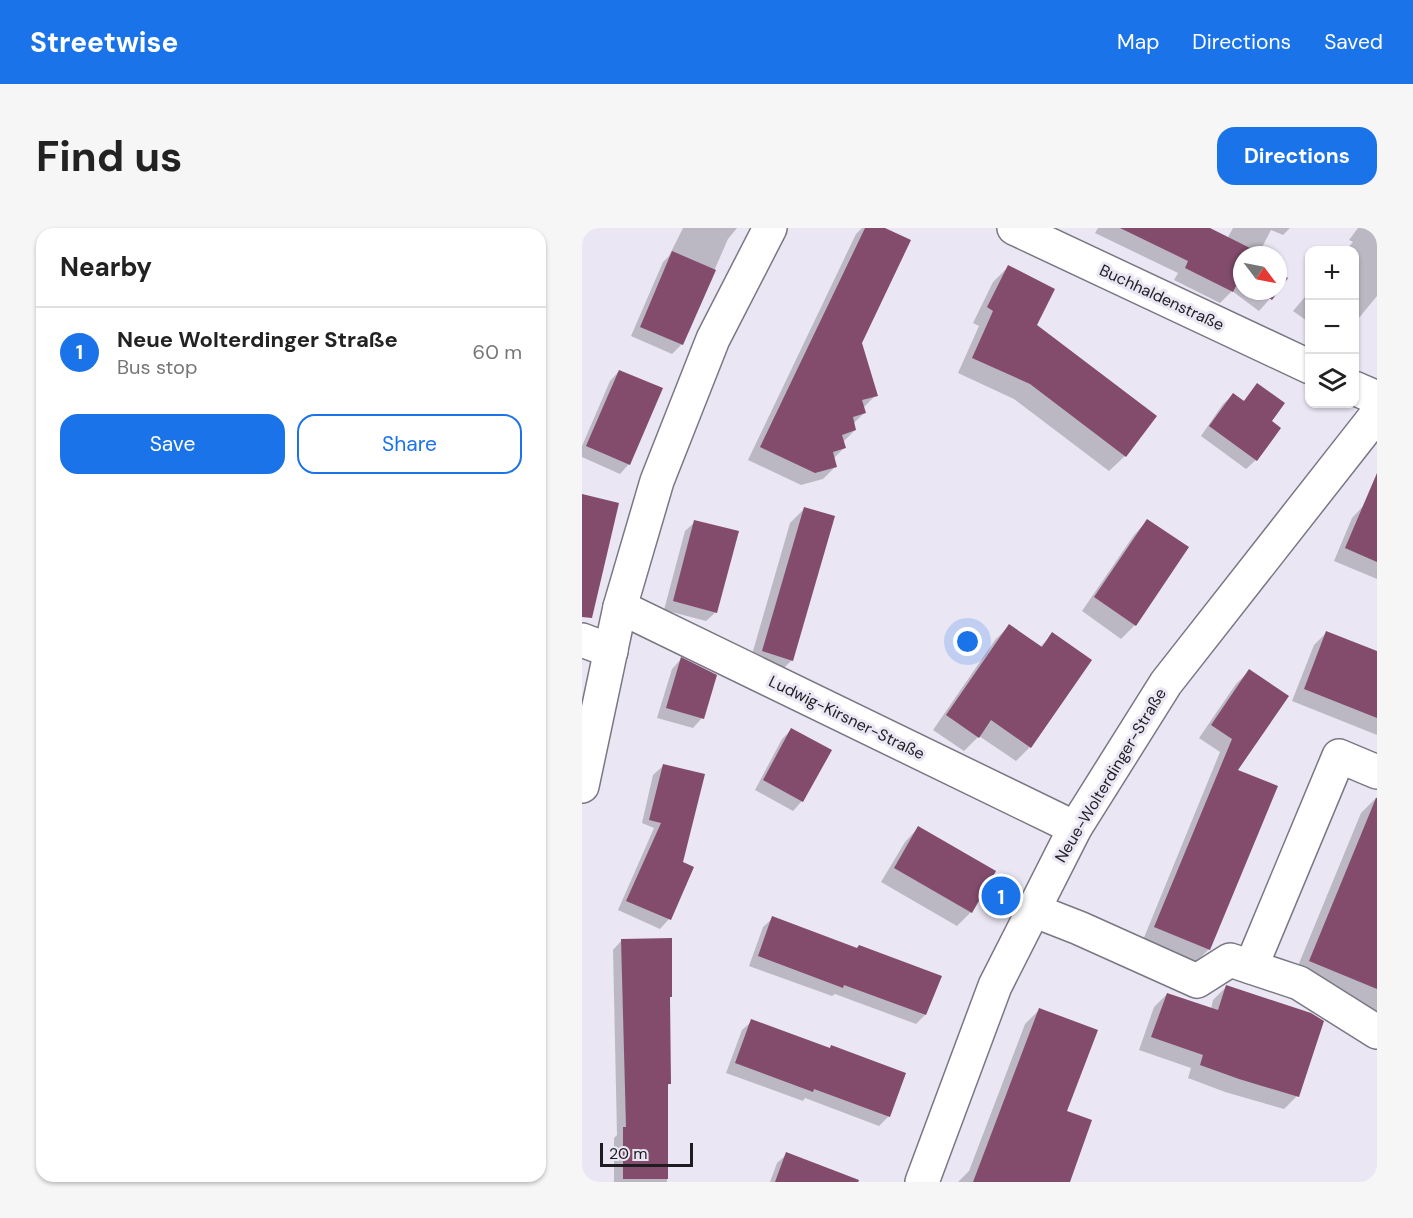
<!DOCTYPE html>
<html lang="en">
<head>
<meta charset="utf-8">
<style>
	body { margin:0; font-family:"DM Sans",sans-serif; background:#f6f6f6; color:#222 }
	.controls { position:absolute; right:18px; top:18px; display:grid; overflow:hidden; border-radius:12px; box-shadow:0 2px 4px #0004 }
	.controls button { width:54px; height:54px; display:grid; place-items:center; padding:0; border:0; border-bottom:2px solid #e0e0e0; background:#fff; color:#222; font:30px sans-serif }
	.compass { position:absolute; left:651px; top:18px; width:54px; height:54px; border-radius:50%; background:#fff; box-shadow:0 2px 4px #0004; rotate:122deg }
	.scale { position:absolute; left:18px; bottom:15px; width:93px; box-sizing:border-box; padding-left:6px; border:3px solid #1e1c21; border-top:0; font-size:16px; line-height:21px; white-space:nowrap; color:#1e1c21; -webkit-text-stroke:4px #eae6f4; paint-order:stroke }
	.you { position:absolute; left:386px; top:414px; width:21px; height:21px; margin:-15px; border:4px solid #fff; border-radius:50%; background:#1a73e8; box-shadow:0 0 0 9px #1a73e833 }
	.badge { display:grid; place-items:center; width:39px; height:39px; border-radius:50%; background:#1a73e8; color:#fff; font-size:20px; font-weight:700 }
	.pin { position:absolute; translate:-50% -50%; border:3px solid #fff; box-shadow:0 2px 6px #0006 }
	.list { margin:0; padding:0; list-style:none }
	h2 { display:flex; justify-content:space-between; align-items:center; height:78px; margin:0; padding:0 24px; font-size:26px }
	h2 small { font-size:20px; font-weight:400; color:#767676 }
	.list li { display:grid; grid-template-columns:39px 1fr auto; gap:18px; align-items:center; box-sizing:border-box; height:90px; padding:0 24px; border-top:2px solid #e0e0e0 }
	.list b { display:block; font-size:22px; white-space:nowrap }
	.list p { margin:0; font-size:20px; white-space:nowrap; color:#767676 }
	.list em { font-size:20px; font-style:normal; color:#767676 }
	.actions { display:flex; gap:12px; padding:18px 24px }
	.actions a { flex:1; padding:14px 0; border:2px solid #1a73e8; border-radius:18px; text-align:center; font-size:21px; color:#1a73e8 }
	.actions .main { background:#1a73e8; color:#fff }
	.icon { flex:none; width:33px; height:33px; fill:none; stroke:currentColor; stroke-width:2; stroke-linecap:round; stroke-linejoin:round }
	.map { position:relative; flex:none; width:795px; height:954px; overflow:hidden; border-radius:18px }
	header { display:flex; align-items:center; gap:36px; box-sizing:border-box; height:84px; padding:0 30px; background:#1a73e8; color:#fff }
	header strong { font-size:28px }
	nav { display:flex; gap:33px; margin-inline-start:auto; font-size:21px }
	.intro { display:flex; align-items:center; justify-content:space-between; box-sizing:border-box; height:144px; padding:0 36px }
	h1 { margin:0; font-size:42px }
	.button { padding:15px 27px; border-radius:18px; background:#1a73e8; color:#fff; font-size:21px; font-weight:700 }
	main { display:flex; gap:36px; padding:0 36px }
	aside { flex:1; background:#fff; border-radius:18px; box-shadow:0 2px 4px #0004 }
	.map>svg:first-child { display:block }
	.shadow { fill:#0003 }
	.building { fill:#834c6d }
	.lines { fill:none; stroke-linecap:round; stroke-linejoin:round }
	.minor-casing { stroke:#7a7783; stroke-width:36 }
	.major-casing { stroke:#7a7783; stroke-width:36 }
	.minor { stroke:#fff; stroke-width:33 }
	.major { stroke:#fff; stroke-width:33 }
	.labels { text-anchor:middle; stroke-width:6; stroke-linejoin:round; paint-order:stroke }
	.street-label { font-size:16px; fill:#1e1c21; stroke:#eae6f4 }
</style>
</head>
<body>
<header>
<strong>Streetwise</strong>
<nav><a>Map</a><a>Directions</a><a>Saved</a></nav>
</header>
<div class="intro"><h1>Find us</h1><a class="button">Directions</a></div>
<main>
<aside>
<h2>Nearby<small></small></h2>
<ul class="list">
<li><span class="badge">1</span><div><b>Neue Wolterdinger Straße</b><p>Bus stop</p></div><em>60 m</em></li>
</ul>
<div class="actions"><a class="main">Save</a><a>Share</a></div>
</aside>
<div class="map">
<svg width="795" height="954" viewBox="0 0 795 954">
	<rect width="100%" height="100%" fill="#eae6f4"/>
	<g class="shadow">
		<path d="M 101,0 L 155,0 L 146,11 L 100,116 L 90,126 L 49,108 L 81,34 L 87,28 Z"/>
		<path d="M 280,0 L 300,0 L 278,115 L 294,167 L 281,180 L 282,185 L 271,196 L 273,202 L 261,214 L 262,220 L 251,231 L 253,239 L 241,251 L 219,257 L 166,232 L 274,6 Z"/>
		<path d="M 516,0 L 624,0 L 645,11 L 651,0 L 708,0 L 701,7 L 689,2 L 676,27 L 660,27 L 660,63 L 695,63 L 677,83 L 650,63 L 638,75 L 592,52 L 596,45 L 513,5 Z"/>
		<path d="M 776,0 L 795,0 L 795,68 L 772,96 L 772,22 L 764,22 L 771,14 L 767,12 Z"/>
		<path d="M 426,39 L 454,98 L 573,188 L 543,228 L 527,243 L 432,171 L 376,145 L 397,98 L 391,95 L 411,54 Z"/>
		<path d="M 728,63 L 728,95 L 711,83 Z"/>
		<path d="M 37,143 L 47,236 L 38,246 L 0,229 L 0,218 L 28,153 Z"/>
		<path d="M 675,157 L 688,193 L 674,232 L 664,241 L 619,208 L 641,176 L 651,167 L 661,174 Z"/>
		<path d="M 782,277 L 795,283 L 795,351 L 752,333 L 770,290 Z"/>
		<path d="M 222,281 L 210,432 L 196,446 L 167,437 L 208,295 Z"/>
		<path d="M 565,293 L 553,397 L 539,411 L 500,383 L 552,307 Z"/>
		<path d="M 113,294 L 134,384 L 124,393 L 82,382 L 103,303 Z"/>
		<path d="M 427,398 L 458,419 L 471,406 L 508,432 L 448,519 L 434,533 L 397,508 L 382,523 L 351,502 L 413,412 Z"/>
		<path d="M 745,404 L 795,424 L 795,507 L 710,473 L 732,417 Z"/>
		<path d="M 99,431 L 133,448 L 120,490 L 111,500 L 75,490 L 90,441 Z"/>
		<path d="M 667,443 L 627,721 L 614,734 L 561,712 L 638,524 L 617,510 L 654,456 Z"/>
		<path d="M 209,502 L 220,573 L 211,583 L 173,562 L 200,511 Z"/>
		<path d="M 81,538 L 87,691 L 78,701 L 36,682 L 72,600 L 60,595 L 71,547 Z"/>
		<path d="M 795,569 L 795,784 L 711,750 L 779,585 Z"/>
		<path d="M 336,600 L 389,684 L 375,698 L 299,654 L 323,614 Z"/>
		<path d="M 191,690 L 343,787 L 334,796 L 253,766 L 250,768 L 167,738 L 181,699 Z"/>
		<path d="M 40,712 L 86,770 L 88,855 L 85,858 L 85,954 L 32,954 L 32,910 L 35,907 L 31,722 Z"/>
		<path d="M 644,759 L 715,868 L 702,881 L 643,864 L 606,850 L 609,840 L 557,822 L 572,779 L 585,766 L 629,781 L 631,772 Z"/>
		<path d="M 457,782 L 483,884 L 443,954 L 376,954 L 387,943 L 443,796 Z"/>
		<path d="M 170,793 L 247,821 L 249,819 L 307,888 L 297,898 L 223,870 L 221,873 L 144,845 L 160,802 Z"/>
		<path d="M 205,926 L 278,954 L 188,954 L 195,935 Z"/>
	</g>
	<g class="building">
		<path d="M 283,0 L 303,0 L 329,12 L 280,115 L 296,168 L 280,172 L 284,185 L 271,189 L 274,202 L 260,207 L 264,220 L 251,224 L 255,239 L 233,245 L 178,219 Z"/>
		<path d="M 538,0 L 628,0 L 672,22 L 671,25 L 674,27 L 660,27 L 660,51 L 658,50 L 651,64 L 603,40 L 606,33 Z"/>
		<path d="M 90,23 L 134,42 L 101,117 L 58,99 Z"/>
		<path d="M 426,37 L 473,61 L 455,97 L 575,188 L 544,229 L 448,156 L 390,130 L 411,83 L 405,79 Z"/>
		<path d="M 696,43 L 706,50 L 690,72 L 677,63 L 696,63 Z"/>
		<path d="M 37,142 L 81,160 L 48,237 L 4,218 Z"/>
		<path d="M 675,155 L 703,175 L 690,193 L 699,200 L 675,233 L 627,198 L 651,165 L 662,173 Z"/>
		<path d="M 795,245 L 795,334 L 763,320 Z"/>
		<path d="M 0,266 L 37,275 L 10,390 L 0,389 Z"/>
		<path d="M 222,279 L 253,288 L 211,433 L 180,423 Z"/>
		<path d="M 565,291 L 607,319 L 554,398 L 512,369 Z"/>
		<path d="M 112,292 L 157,303 L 135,385 L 91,373 Z"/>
		<path d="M 427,396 L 460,419 L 470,404 L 510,432 L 449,520 L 409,492 L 397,510 L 364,487 Z"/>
		<path d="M 744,403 L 795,423 L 795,490 L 722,461 Z"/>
		<path d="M 99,429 L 135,447 L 122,491 L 84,480 Z"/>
		<path d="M 667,441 L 707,468 L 656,542 L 696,558 L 628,722 L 572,699 L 650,511 L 629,497 Z"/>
		<path d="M 209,500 L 250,522 L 221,574 L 181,552 Z"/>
		<path d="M 81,536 L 123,546 L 101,634 L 112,639 L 89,692 L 44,673 L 79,595 L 67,592 Z"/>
		<path d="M 794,570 L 795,570 L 795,761 L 727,733 Z"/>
		<path d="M 336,598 L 414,643 L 390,685 L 312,640 Z"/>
		<path d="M 190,688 L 275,720 L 277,717 L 360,748 L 344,787 L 262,757 L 261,760 L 176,728 Z"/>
		<path d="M 90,710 L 90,769 L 88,769 L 89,856 L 86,856 L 86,951 L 41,951 L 41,899 L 44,899 L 39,711 Z"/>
		<path d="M 644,757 L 729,785 L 742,793 L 717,869 L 657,851 L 618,837 L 621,827 L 569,809 L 585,765 L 636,782 Z"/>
		<path d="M 457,780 L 516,802 L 485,883 L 510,892 L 488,954 L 391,954 Z"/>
		<path d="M 169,791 L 248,820 L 249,817 L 324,845 L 308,889 L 232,861 L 231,864 L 153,835 Z"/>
		<path d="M 204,924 L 277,952 L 276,954 L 193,954 Z"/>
	</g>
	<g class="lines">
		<defs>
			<g id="minor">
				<path d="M 432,0 L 728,139"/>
				<path d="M 772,160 L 795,170"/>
				<path d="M 38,379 L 493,600"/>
				<path d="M 0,412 L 29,423"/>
				<path d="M 0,558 L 38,379 L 75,253 L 131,111 L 188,0"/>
				<path d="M 451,682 L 497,700 L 615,753 L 648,732 L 717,755 L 795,804"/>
				<path d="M 669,739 L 757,528 L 795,544"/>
			</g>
			<path id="major" d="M 340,954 L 413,758 L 493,600 L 584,455 L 795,186"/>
		</defs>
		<use href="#minor" class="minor-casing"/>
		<use href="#major" class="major-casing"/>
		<use href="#minor" class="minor"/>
		<use href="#major" class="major"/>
	</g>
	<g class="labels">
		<g class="street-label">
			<text transform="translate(580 69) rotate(25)" y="6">Buchhaldenstraße</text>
			<text transform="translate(265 489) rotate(26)" y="6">Ludwig-Kirsner-Straße</text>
			<text transform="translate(528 547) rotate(-59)" y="6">Neue-Wolterdinger-Straße</text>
		</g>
	</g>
</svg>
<div class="controls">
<button>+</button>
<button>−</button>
<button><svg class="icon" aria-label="layers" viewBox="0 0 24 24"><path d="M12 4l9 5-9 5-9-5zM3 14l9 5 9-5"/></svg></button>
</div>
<svg class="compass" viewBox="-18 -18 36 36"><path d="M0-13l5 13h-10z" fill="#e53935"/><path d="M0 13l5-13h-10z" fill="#767676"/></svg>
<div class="scale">20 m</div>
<div class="you"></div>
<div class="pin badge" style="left:419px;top:668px">1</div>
</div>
</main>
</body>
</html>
